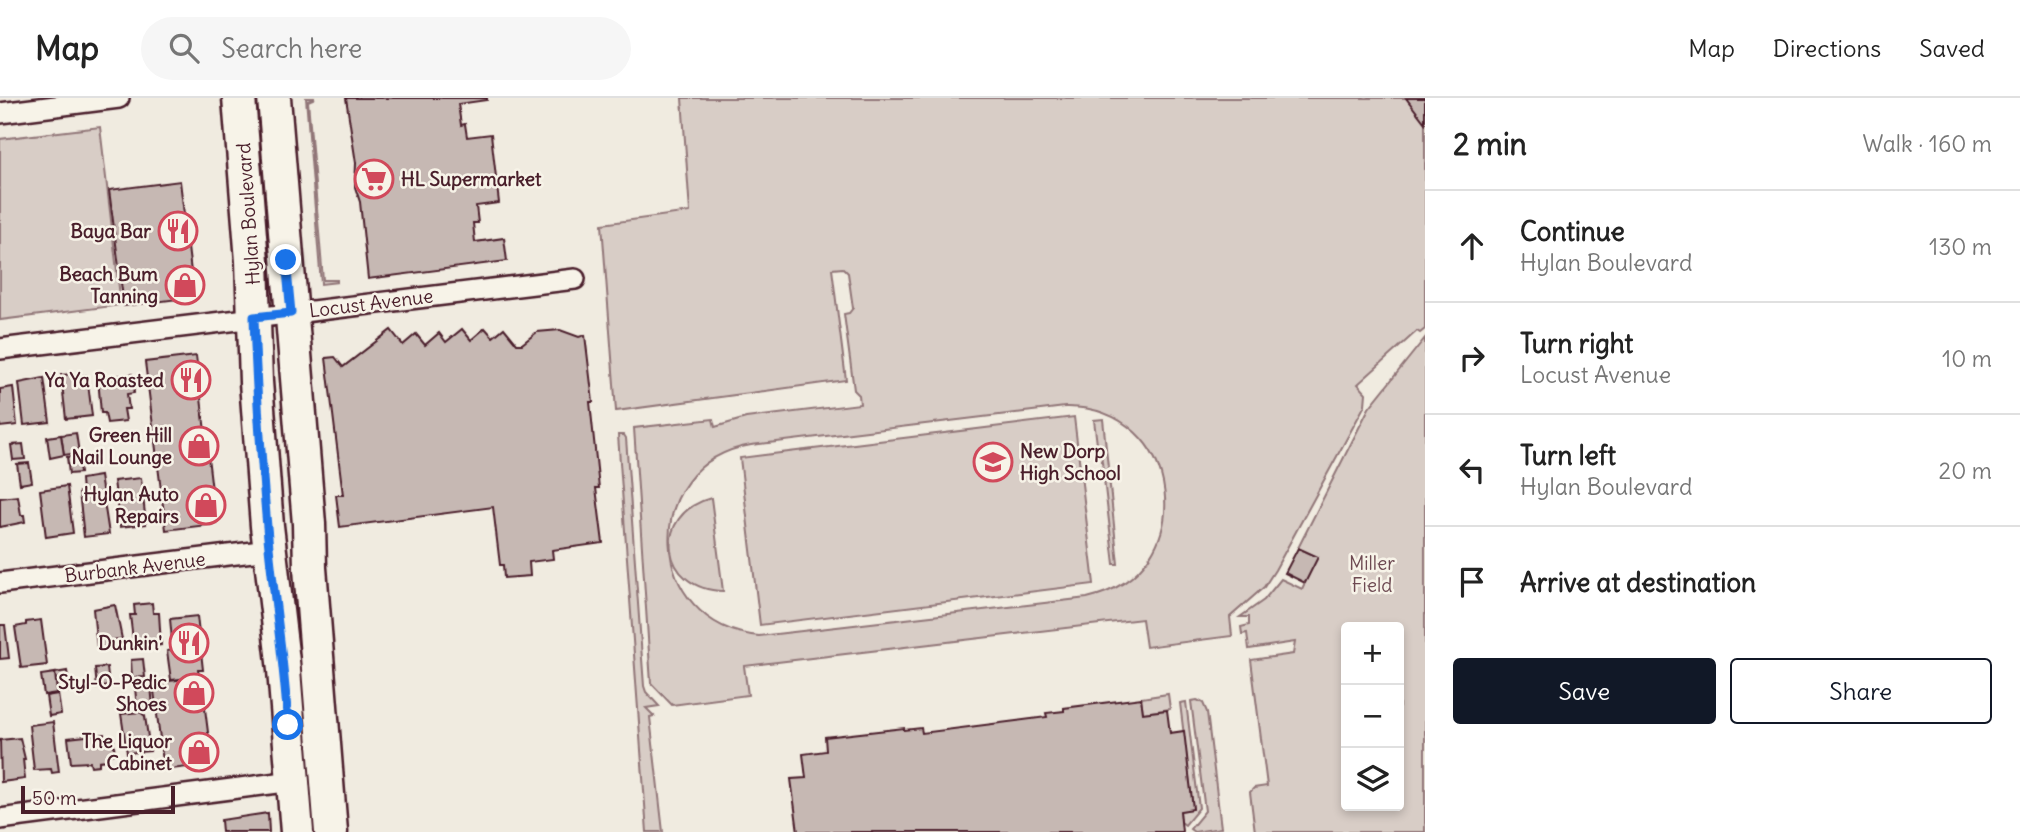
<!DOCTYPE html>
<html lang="en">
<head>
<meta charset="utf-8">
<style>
	body { margin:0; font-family:Delius,sans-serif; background:#f6f6f6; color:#222 }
	.controls { position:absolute; right:21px; bottom:21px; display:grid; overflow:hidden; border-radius:7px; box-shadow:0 4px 10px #0003 }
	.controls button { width:63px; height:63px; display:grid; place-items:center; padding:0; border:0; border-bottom:2px solid #e0e0e0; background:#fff; color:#222; font:35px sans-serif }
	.scale { position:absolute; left:21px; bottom:18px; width:154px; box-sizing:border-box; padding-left:7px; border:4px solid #4a1f2b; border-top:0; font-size:19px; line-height:24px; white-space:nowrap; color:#4a1f2b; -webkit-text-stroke:5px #f7f3e8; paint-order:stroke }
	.stop { position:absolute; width:21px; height:21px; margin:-16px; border:5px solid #1a73e8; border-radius:50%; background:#fff }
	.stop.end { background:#1a73e8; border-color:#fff; box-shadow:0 2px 7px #0008 }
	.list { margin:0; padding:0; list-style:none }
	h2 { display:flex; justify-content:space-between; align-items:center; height:91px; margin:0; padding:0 28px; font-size:30px }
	h2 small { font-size:23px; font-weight:400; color:#767676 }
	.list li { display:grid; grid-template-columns:46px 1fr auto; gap:21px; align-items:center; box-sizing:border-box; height:112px; padding:0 28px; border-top:2px solid #e0e0e0 }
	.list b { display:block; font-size:26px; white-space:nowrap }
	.list p { margin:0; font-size:23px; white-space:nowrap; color:#767676 }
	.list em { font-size:23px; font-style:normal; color:#767676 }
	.actions { display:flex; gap:14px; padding:21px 28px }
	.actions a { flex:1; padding:16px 0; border:2px solid #111827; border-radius:7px; text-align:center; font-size:24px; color:#111827 }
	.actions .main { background:#111827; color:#fff }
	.icon { flex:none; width:38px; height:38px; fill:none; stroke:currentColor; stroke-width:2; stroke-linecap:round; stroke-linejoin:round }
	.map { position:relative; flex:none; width:1425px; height:734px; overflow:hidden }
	header { display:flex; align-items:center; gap:42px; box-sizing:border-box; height:98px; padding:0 35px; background:#fff; border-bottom:2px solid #e0e0e0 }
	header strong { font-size:33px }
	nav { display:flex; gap:38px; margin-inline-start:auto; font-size:24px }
	.search { width:490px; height:63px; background:#f6f6f6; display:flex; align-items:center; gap:18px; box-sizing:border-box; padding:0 24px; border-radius:38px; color:#767676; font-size:26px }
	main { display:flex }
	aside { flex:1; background:#fff }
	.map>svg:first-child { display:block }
	.green { fill:#d8cdc6; stroke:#917678; stroke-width:2; fill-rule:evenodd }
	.building { fill:#c6b8b3; stroke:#4a1f2b; stroke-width:2 }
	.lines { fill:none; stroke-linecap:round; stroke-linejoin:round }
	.street-casing { stroke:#4a1f2b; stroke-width:24 }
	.primary-casing { stroke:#4a1f2b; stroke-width:37 }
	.street { stroke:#f7f3e8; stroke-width:19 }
	.primary { stroke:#f7f3e8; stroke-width:32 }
	.route { stroke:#1a73e8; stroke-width:9 }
	.labels { text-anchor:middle; stroke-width:5; stroke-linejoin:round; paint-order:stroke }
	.poi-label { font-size:19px; font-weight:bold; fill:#4a1f2b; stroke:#f7f3e8; text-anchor:end }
	.street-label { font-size:19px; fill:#4a1f2b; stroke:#f7f3e8 }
	.park-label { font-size:19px; fill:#6e4a52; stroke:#f7f3e8 }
</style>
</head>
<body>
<header>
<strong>Map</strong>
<div class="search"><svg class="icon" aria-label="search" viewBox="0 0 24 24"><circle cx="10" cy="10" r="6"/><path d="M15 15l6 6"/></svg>Search here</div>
<nav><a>Map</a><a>Directions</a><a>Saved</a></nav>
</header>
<main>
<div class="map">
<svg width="1425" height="734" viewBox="0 0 1425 734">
	<rect width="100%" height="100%" fill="#f0ebe0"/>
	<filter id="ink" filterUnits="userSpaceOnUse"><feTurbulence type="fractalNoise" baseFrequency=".0143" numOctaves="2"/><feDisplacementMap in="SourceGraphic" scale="14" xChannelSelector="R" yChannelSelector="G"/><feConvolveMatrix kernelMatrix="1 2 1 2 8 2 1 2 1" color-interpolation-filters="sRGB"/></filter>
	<g filter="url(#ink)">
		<g class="green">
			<path d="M 306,0 L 315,0 L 308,3 L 323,182 L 337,182 L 337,184 L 321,186 Z"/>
			<path d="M 682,0 L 1425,0 L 1425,231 L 1420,235 L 1417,233 L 1358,286 L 1366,295 L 1365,307 L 1275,472 L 1264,489 L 1230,519 L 1232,538 L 1146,549 L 1142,521 L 744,568 L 748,597 L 672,607 L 651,585 L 634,330 L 713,321 L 715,329 L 746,320 L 860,306 L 859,297 L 854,292 L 844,216 L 849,215 L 853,210 L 848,175 L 843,170 L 832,171 L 846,282 L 616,313 L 602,126 L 690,114 ZM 1065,309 C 1184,307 1204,474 1087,500 L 759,538 C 645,527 637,366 751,347 Z"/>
			<path d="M 100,29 L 121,207 L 0,222 L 0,41 Z"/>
			<path d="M 1425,240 L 1425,734 L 1255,734 L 1250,694 L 1254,690 L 1267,688 L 1251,562 L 1293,556 L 1295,544 L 1249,551 L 1247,535 L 1242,536 L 1241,529 L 1249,527 L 1249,519 L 1240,519 L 1264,502 L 1281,481 L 1302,491 L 1317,459 L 1298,450 L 1369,310 ZM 1346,529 L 1399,529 L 1399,708 L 1346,708 Z"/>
			<path d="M 1074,319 L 1094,486 L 760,527 L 740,360 Z"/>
			<path d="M 1103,321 L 1118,466 L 1114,466 L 1100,347 L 1097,346 L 1094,322 Z"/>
			<path d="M 618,337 L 624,337 L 626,340 L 644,588 L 646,594 L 659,608 L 646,610 L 654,618 L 650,619 L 663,734 L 647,734 Z"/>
			<path d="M 711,400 L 723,493 C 660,492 651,416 711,400 Z"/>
			<path d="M 1168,596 L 1170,611 L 1143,615 L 1141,600 Z"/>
			<path d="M 1197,602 L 1203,605 L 1207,614 L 1221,730 L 1194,734 L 1190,731 L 1205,713 L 1191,603 Z"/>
			<path d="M 1186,604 L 1199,710 L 1185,727 L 1181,724 L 1180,713 L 1193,711 L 1180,605 Z"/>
		</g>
		<g class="building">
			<path d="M 346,0 L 487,0 L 487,2 L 458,6 L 461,27 L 465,26 L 467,39 L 491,36 L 499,105 L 476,108 L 478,125 L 473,125 L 475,144 L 504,140 L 507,163 L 368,181 L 360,104 L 355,89 L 356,65 Z"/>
			<path d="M 1406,0 L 1425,0 L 1425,25 Z"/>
			<path d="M 180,83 L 194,199 L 124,208 L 109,92 Z"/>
			<path d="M 485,230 L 493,239 L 504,230 L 517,246 L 522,246 L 537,234 L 560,232 L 579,239 L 585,237 L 593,304 L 590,304 L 599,390 L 596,390 L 603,445 L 552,452 L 553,461 L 529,464 L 530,478 L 504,480 L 503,467 L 500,467 L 493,409 L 340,429 L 336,397 L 343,397 L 326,260 L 335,259 L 343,269 L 391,232 L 403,247 L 416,236 L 425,247 L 439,235 L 446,244 L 462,231 L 471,242 Z"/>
			<path d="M 196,258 L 216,426 L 166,432 L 145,264 Z"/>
			<path d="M 74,276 L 75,278 L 87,277 L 92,318 L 66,321 L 61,277 Z"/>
			<path d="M 132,276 L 134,295 L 127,296 L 129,311 L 124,311 L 126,323 L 107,325 L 105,315 L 101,315 L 98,280 Z"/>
			<path d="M 44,280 L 50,324 L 24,327 L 19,285 Z"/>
			<path d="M 13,289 L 17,327 L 0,329 L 0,291 Z"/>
			<path d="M 76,335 L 79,355 L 64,357 L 61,337 Z"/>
			<path d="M 61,337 L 64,357 L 50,360 L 47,339 Z"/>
			<path d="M 23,346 L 25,361 L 13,362 L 11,347 Z"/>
			<path d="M 78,358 L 80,375 L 69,376 L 67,359 Z"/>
			<path d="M 29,365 L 32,384 L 20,386 L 17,366 Z"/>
			<path d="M 100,378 L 109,436 L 84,439 L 79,394 L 82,394 L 81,381 Z"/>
			<path d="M 141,380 L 146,426 L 120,429 L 114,383 Z"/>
			<path d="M 67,388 L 73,435 L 46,439 L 40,392 Z"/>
			<path d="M 18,398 L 21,417 L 24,417 L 25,424 L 0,429 L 0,400 Z"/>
			<path d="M 1298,450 L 1318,459 L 1305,485 L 1285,475 Z"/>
			<path d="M 152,505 L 153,515 L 159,515 L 161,547 L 134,550 L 130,517 L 135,517 L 134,507 Z"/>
			<path d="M 115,507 L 122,541 L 112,542 L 112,548 L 97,550 L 93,511 Z"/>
			<path d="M 197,518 L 203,572 L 198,572 L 199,579 L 171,582 L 167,553 L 173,552 L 170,521 Z"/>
			<path d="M 41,522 L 47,567 L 21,570 L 15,529 L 26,527 L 26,524 Z"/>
			<path d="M 0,527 L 5,527 L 9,560 L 0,561 Z"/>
			<path d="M 143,561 L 145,579 L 132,580 L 131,562 Z"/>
			<path d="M 107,569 L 109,588 L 97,590 L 95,570 Z"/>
			<path d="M 67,573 L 70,593 L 57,595 L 55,575 Z"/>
			<path d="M 55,575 L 57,595 L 44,597 L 41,577 Z"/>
			<path d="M 201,579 L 212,666 L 164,672 L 153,585 Z"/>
			<path d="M 151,587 L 153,610 L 137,611 L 135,589 Z"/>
			<path d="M 58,596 L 61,616 L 49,618 L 46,598 Z"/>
			<path d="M 1141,600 L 1143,615 L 1167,612 L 1170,635 L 1184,633 L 1193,711 L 1180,713 L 1182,734 L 798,734 L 791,681 L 806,680 L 803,656 L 826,653 L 825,639 L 904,630 L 904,632 L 921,630 L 922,635 L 1047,619 L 1046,615 L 1064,613 L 1064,610 Z"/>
			<path d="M 140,614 L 145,618 L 150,653 L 127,655 L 121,616 Z"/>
			<path d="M 53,624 L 59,674 L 52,675 L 51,671 L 34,672 L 29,627 Z"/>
			<path d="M 104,636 L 104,640 L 113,639 L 115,656 L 107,657 L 107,662 L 99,663 L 99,667 L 91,668 L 90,664 L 71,665 L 68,640 Z"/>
			<path d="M 20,640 L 25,661 L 23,661 L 25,681 L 1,684 L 0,642 Z"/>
			<path d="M 268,715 L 269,734 L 222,734 L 221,722 Z"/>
		</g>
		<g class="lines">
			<defs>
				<g id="street">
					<path d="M 0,15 L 119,0"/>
					<path d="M 0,251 L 575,181"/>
					<path d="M 0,485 L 269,452"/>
					<path d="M 0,721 L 293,683"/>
				</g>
				<g id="primary">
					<path d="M 239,0 L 252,163 L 256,284 L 267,428 L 284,572 L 297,734"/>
					<path d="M 274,0 L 309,426 L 310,470 L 331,734"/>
				</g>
			</defs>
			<use href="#street" class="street-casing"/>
			<use href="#primary" class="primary-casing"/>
			<use href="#street" class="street"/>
			<use href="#primary" class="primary"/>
		</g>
	</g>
	<g class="lines" filter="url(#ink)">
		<path class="route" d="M 286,162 L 291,215 L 254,219 C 256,289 261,359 267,429 C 273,495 284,560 288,627"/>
	</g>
	<defs>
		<symbol id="supermarket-ring" viewBox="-11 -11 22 22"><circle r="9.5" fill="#f7f3e8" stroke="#d1495b" stroke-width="1.5"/><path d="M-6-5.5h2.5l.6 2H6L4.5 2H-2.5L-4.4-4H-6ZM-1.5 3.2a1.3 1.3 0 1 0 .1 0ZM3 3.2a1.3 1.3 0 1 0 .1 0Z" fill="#d1495b"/></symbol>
		<symbol id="restaurant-ring" viewBox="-11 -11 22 22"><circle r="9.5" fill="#f7f3e8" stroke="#d1495b" stroke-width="1.5"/><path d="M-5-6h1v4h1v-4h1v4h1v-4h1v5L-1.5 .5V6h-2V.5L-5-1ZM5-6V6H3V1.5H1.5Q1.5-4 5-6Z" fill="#d1495b"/></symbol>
		<symbol id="shop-ring" viewBox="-11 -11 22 22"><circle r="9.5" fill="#f7f3e8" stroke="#d1495b" stroke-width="1.5"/><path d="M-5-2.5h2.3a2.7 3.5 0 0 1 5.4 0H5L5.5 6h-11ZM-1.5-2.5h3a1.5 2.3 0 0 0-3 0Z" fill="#d1495b"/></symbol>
		<symbol id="school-ring" viewBox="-11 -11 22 22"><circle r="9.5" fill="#f7f3e8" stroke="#d1495b" stroke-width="1.5"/><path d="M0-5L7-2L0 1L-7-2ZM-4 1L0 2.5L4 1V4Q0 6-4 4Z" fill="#d1495b"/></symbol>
	</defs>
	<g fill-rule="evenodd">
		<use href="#supermarket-ring" x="352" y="59" width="44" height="44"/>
		<use href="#restaurant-ring" x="156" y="111" width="44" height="44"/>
		<use href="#shop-ring" x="163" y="165" width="44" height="44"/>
		<use href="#restaurant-ring" x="169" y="260" width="44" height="44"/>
		<use href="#shop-ring" x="177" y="326" width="44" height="44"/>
		<use href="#school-ring" x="971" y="342" width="44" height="44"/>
		<use href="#shop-ring" x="184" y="385" width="44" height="44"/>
		<use href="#restaurant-ring" x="167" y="523" width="44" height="44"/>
		<use href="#shop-ring" x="172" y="573" width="44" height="44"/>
		<use href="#shop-ring" x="177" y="632" width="44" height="44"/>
	</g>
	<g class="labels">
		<g class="poi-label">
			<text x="401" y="88" text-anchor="start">HL Supermarket</text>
			<text x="151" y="140">Baya Bar</text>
			<text x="158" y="183">Beach Bum<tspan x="158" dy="22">Tanning</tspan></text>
			<text x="164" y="289">Ya Ya Roasted</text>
			<text x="172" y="344">Green Hill<tspan x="172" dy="22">Nail Lounge</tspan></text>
			<text x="1020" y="360" text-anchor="start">New Dorp<tspan x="1020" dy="22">High School</tspan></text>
			<text x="179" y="403">Hylan Auto<tspan x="179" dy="22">Repairs</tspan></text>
			<text x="162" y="552">Dunkin'</text>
			<text x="167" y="591">Styl-O-Pedic<tspan x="167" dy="22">Shoes</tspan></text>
			<text x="172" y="650">The Liquor<tspan x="172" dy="22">Cabinet</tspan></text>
		</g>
		<g class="street-label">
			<text transform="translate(248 116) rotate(-94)" y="7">Hylan Boulevard</text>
			<text transform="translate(371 205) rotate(-7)" y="7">Locust Avenue</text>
			<text transform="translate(135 469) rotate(-7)" y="7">Burbank Avenue</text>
		</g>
		<g class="park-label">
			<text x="1372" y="472">Miller<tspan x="1372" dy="22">Field</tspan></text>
		</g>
	</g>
</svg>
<div class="controls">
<button>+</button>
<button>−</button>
<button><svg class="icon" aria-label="layers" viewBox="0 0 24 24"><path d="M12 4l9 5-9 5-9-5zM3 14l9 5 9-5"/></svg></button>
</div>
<div class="scale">50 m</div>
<div class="stop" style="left:288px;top:627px"></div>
<div class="stop end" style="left:286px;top:162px"></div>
</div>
<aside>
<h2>2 min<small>Walk · 160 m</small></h2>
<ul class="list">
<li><svg class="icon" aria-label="ahead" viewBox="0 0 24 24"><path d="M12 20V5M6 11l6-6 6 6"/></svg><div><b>Continue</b><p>Hylan Boulevard</p></div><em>130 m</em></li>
<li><svg class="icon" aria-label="right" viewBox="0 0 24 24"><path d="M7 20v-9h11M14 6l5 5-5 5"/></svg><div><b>Turn right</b><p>Locust Avenue</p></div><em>10 m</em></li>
<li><svg class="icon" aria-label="left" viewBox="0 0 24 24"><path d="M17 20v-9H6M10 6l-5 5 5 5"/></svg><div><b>Turn left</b><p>Hylan Boulevard</p></div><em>20 m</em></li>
<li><svg class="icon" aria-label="arrive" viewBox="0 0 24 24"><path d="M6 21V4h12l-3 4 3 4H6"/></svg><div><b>Arrive at destination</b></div></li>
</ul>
<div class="actions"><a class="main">Save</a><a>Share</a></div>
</aside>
</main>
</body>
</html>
